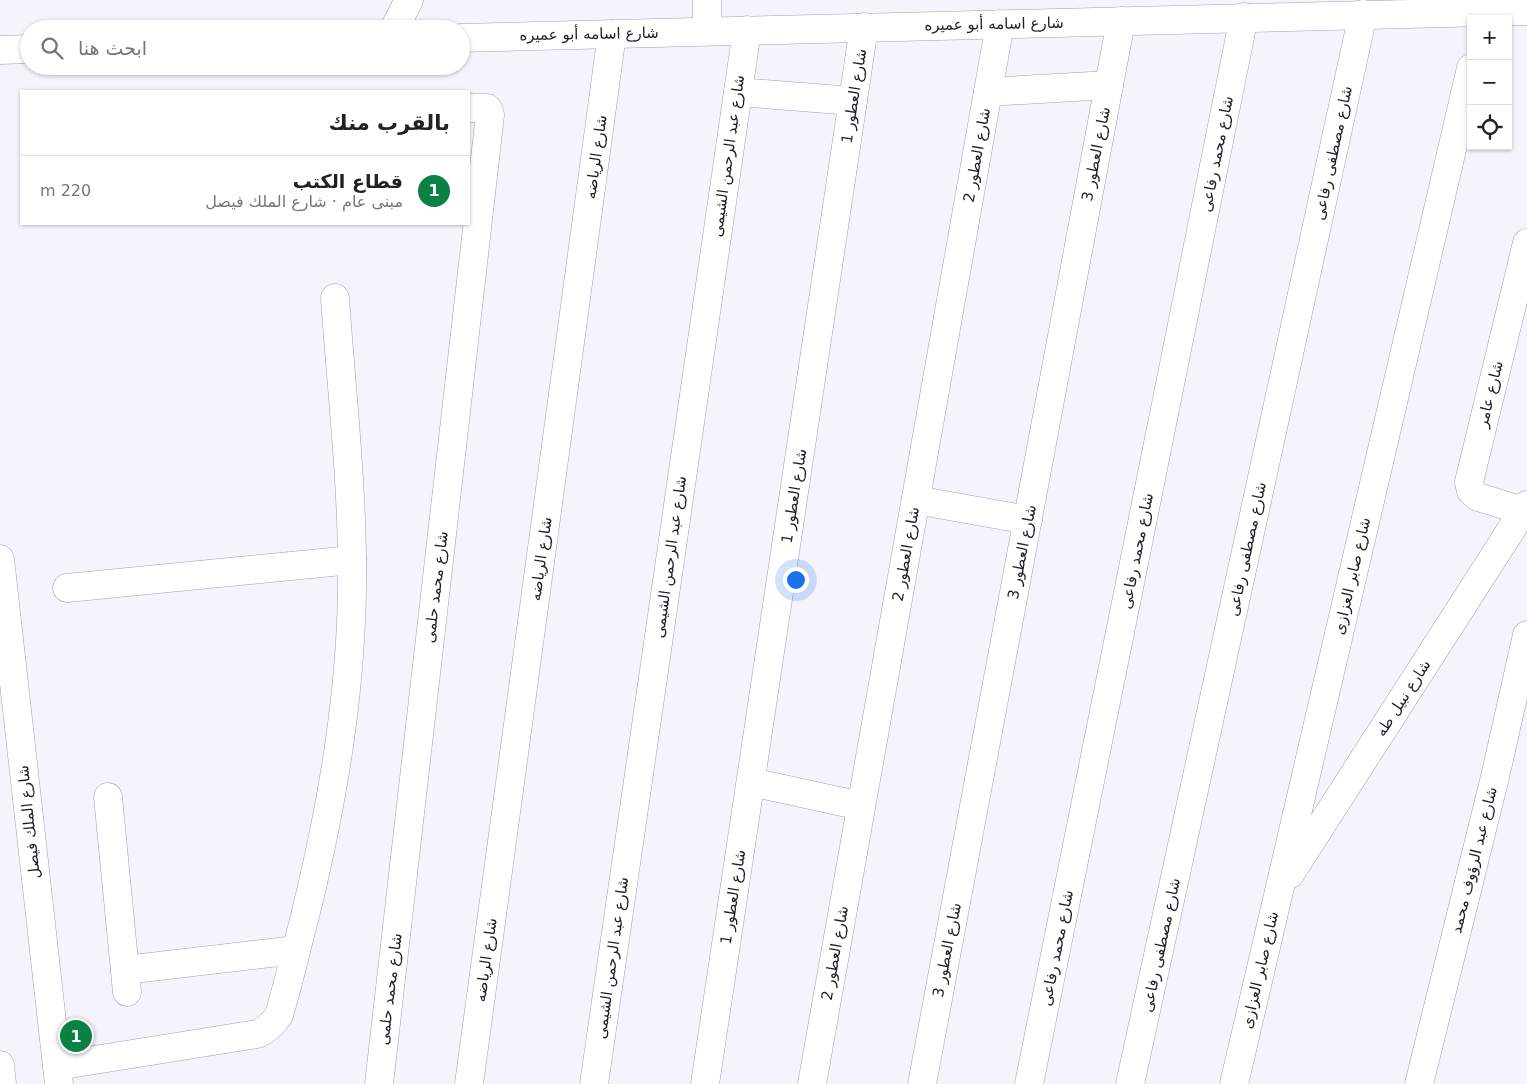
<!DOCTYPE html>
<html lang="ar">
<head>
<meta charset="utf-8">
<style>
	body { margin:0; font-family:"DejaVu Sans",Cairo,sans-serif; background:#f2f2f2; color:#222; direction:rtl }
	.controls { position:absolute; right:15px; top:15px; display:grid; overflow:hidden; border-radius:0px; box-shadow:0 1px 4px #0004 }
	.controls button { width:45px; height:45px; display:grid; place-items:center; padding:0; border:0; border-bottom:1px solid #e0e0e0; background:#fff; color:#222; font:25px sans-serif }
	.you { position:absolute; left:795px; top:579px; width:18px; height:18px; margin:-12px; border:4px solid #fff; border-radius:50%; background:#1a73e8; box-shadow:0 0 0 8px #1a73e833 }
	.badge { display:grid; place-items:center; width:32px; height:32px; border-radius:50%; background:#0b8043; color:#fff; font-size:16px; font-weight:700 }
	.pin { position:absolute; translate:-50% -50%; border:2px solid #fff; box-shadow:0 1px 5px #0006 }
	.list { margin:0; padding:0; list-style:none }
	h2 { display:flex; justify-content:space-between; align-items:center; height:65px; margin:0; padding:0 20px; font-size:21px }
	h2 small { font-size:16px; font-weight:400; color:#767676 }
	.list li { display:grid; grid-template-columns:32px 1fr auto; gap:15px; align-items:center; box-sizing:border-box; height:70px; padding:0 20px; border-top:1px solid #e0e0e0 }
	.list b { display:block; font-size:19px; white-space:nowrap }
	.list p { margin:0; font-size:16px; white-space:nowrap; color:#767676 }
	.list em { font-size:16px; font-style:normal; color:#767676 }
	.icon { flex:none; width:28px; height:28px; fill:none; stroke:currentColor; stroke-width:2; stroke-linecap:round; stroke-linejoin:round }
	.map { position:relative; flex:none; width:1527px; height:1084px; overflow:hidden; direction:ltr }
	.search { position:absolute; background:#fff; box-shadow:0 1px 4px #0004; left:20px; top:20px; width:450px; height:55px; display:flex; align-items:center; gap:12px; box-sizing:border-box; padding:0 18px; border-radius:28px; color:#767676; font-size:19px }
	.panel { position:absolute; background:#fff; box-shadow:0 1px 4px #0004; left:20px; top:90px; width:450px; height:135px; border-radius:0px; direction:rtl }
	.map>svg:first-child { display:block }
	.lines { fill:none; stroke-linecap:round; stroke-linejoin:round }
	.minor-casing { stroke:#a19db2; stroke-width:29 }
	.major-casing { stroke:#a19db2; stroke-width:29 }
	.minor { stroke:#fff; stroke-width:28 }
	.major { stroke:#fff; stroke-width:28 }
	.labels { text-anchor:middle; stroke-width:4; stroke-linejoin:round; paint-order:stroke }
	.street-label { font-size:15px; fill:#1e1d25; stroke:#fff }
</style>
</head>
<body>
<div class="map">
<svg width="1527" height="1084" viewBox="0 0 1527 1084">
	<rect width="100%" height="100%" fill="#f5f4fd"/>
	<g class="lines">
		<defs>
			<g id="minor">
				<path d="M 394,29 L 409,0"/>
				<path d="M 707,31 L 707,0"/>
				<path d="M 461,38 L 1527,11"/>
				<path d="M 0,50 L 29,49"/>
				<path d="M 738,92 L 853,101"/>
				<path d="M 988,92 L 1109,85"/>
				<path d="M 916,500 L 1028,520"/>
				<path d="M 1523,511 L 1478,497 L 1471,491 L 1469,482 L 1527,243"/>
				<path d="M 67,588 L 352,560"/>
				<path d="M 751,782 L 861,806"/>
				<path d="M 108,797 L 127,992"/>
				<path d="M 1290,874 L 1527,505"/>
				<path d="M 125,970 L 296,950"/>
				<path d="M 57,1066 L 257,1034 C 267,1030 273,1024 279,1015 C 288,985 295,954 303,924 C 333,804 354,682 352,558 C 351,471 341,384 335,298"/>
				<path d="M 379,1084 L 490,115 L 489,111 L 487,108 L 469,108"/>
				<path d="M 469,1084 L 612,34"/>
				<path d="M 594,1084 L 747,30"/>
				<path d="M 705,1084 L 864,27"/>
				<path d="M 812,1084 L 1000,24"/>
				<path d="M 922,1084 L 1121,21"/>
				<path d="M 1029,1084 L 1244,17"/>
				<path d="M 1130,1084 L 1363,14"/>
				<path d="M 1234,1084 L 1471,68"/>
				<path d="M 1419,1084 L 1495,777 L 1527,635"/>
			</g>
			<g id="major">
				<path d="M 0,559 L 59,1084"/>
				<path d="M 0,1065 L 2,1084"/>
			</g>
		</defs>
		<use href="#minor" class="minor-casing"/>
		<use href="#major" class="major-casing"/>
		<use href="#minor" class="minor"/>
		<use href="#major" class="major"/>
	</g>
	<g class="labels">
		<g class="street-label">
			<text transform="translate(994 24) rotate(-1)" y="5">شارع اسامه أبو عميره</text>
			<text transform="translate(589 34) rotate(-1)" y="5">شارع اسامه أبو عميره</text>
			<text transform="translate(854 96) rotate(-81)" y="5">شارع العطور 1</text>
			<text transform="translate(1333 153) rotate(-78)" y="5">شارع مصطفى رفاعى</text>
			<text transform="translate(1096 154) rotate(-79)" y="5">شارع العطور 3</text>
			<text transform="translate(1217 154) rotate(-79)" y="5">شارع محمد رفاعى</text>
			<text transform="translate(977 155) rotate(-80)" y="5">شارع العطور 2</text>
			<text transform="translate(728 156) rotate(-82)" y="5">شارع عبد الرحمن الشيمى</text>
			<text transform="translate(596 157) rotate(-82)" y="5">شارع الرياضه</text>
			<text transform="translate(1490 394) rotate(-76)" y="5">شارع عامر</text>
			<text transform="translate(794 496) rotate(-81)" y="5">شارع العطور 1</text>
			<text transform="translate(1247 549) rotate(-78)" y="5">شارع مصطفى رفاعى</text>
			<text transform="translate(1137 551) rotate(-79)" y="5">شارع محمد رفاعى</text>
			<text transform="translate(1022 552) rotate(-79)" y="5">شارع العطور 3</text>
			<text transform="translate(906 554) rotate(-80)" y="5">شارع العطور 2</text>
			<text transform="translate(670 557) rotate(-82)" y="5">شارع عبد الرحمن الشيمى</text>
			<text transform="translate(541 559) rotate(-82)" y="5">شارع الرياضه</text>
			<text transform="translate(1352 576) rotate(-77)" y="5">شارع صابر العزازى</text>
			<text transform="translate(436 587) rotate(-83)" y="5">شارع محمد حلمى</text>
			<text transform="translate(1403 698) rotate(-57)" y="5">شارع نبيل طه</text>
			<text transform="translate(29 822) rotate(-96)" y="5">شارع الملك فيصل</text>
			<text transform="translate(1474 860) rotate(-76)" y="5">شارع عبد الرؤوف محمد</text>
			<text transform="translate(733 897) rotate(-81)" y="5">شارع العطور 1</text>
			<text transform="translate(1161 945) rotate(-78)" y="5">شارع مصطفى رفاعى</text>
			<text transform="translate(1057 948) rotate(-79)" y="5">شارع محمد رفاعى</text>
			<text transform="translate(947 950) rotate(-79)" y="5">شارع العطور 3</text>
			<text transform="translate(835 953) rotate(-80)" y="5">شارع العطور 2</text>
			<text transform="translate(612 958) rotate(-82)" y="5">شارع عبد الرحمن الشيمى</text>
			<text transform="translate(486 960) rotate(-82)" y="5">شارع الرياضه</text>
			<text transform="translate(1260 970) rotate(-77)" y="5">شارع صابر العزازى</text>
			<text transform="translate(390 989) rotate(-83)" y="5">شارع محمد حلمى</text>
		</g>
	</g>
</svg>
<div class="controls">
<button>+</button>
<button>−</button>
<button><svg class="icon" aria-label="locate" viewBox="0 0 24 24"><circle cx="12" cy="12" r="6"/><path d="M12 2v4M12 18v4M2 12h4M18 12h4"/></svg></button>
</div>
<div class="you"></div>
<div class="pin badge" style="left:76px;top:1036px">1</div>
<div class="search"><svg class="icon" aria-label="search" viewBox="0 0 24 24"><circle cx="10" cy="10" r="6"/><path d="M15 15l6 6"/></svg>ابحث هنا</div>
<section class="panel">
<h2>بالقرب منك<small></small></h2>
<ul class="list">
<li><span class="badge">1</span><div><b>قطاع الكتب</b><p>مبنى عام · شارع الملك فيصل</p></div><em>220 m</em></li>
</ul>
</section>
</div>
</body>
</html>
